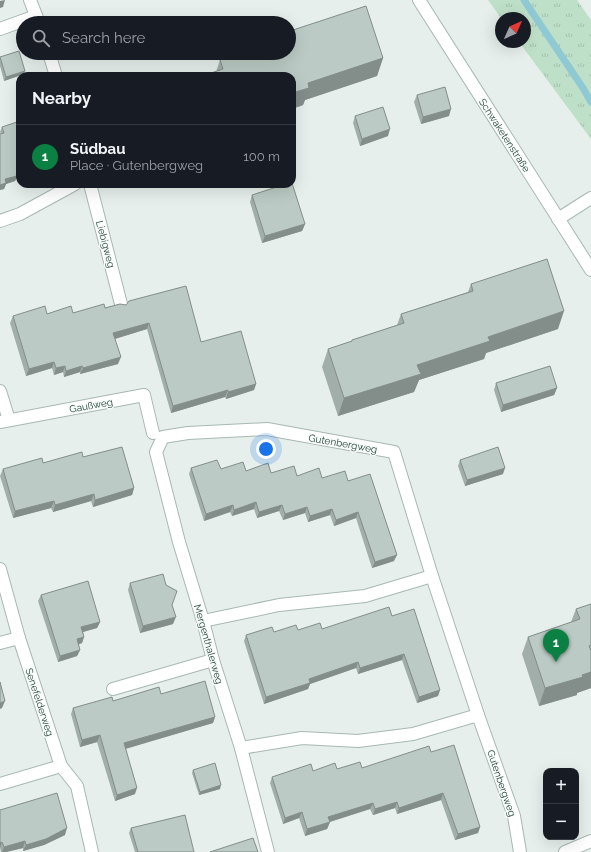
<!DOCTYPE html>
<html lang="en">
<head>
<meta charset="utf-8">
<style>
	body { margin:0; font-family:Raleway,sans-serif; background:#20242c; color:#f1f3f6 }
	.controls { position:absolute; right:12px; bottom:12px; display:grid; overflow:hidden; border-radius:8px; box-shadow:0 4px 16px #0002 }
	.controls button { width:36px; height:36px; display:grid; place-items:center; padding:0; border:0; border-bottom:1px solid #363941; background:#171b24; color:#f1f3f6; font:20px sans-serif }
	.compass { position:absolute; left:495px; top:12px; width:36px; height:36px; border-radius:50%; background:#171b24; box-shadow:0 4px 16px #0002; rotate:45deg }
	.you { position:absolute; left:266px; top:449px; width:14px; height:14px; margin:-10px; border:3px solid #fff; border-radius:50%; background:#1a73e8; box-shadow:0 0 0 6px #1a73e833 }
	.badge { display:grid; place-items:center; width:26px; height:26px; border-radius:50%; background:#0b8043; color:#fff; font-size:13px; font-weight:700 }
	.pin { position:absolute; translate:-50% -33px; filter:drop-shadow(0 1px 2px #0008) }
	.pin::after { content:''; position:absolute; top:21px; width:14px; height:12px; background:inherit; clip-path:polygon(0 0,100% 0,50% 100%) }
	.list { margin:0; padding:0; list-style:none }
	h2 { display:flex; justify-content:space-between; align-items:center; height:52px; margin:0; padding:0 16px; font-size:17px }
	h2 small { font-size:13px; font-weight:400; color:#9ea1a6 }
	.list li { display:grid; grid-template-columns:26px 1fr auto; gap:12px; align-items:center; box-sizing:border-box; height:64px; padding:0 16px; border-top:1px solid #363941 }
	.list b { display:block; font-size:15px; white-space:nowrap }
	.list p { margin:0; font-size:13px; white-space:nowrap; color:#9ea1a6 }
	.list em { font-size:13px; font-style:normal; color:#9ea1a6 }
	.icon { flex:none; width:22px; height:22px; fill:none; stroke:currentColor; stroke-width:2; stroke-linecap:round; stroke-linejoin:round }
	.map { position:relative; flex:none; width:591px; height:852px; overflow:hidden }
	.search { position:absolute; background:#171b24; box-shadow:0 4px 16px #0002; left:16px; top:16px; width:280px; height:44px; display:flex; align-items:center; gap:10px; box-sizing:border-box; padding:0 14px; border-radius:22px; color:#9ea1a6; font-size:15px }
	.panel { position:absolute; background:#171b24; box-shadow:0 4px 16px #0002; left:16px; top:72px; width:280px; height:116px; border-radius:12px }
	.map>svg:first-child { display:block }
	.grass { fill:url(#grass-tufts) }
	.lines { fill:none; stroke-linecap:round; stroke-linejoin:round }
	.stream { stroke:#8ec9d4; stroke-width:7 }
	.lane-casing { stroke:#a8b8b2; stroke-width:14 }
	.street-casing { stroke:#a8b8b2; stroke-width:14 }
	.lane { stroke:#fff; stroke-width:12 }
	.street { stroke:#fff; stroke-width:12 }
	.wall { fill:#a1aea9 }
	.shaded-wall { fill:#838d89 }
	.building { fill:#bbcac4; stroke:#838d89 }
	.labels { text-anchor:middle; stroke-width:3; stroke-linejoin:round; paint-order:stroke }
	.street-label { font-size:10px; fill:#24423a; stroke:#f7fbf9 }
</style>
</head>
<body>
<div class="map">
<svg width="591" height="852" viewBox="0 0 591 852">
	<defs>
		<pattern id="grass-tufts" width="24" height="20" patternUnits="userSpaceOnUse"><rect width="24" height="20" fill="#bfe0c8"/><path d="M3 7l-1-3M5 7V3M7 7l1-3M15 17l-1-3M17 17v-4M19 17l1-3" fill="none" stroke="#a4c1ad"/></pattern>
	</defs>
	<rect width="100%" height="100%" fill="#e6efeb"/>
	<path class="grass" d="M 488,0 L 577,0 L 591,20 L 591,139 L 519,42 L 525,42 L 525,18 L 501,18 Z"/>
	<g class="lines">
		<path class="stream" d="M 524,0 L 583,88 L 591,102"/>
		<defs>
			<g id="lane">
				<path d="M 558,219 L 591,198"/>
				<path d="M 113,689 L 213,660"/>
			</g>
			<g id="street">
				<path d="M 30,0 L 39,23"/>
				<path d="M 419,0 L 591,270"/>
				<path d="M 0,29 L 36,16"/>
				<path d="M 49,53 L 56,76"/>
				<path d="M 90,184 L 121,304"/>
				<path d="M 0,221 L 20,214 L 75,184"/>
				<path d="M 0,391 L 9,420"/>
				<path d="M 0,422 L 144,395 L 153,433"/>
				<path d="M 0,569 L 19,638 L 61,766 L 77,786 L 92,852"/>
				<path d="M 203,621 L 279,605 L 365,596 L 432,576"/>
				<path d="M 0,643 L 19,638"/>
				<path d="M 241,748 L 302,738 L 358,741 L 413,734 L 478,715"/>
				<path d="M 0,784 L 61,766"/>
				<path d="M 268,852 L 241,748 L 213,660 L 203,621 L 179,542 L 156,452 L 163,437 L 188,433 L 267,429 L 394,452 L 432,576 L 478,715 L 514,816 L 520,852"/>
				<path d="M 565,852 L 591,841"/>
			</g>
		</defs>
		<use href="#lane" class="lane-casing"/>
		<use href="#street" class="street-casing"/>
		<use href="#lane" class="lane"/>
		<use href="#street" class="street"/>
	</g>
	<g class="wall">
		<path d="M 290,31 L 383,58 L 377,76 L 305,100 L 303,105 L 292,109 L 292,76 L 216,72 L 220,60 L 289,53 L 289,35 Z"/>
		<path d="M 0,57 L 24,74 L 4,81 L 0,66 Z"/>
		<path d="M 417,95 L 449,116 L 421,124 L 414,102 Z"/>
		<path d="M 355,116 L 388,136 L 360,146 L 353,123 Z"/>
		<path d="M 2,127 L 16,179 L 15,181 L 6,184 L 4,189 L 0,190 L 0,134 L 1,134 L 0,132 Z"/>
		<path d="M 252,195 L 305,224 L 302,231 L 262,243 L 250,202 Z"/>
		<path d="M 471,284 L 558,329 L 486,353 L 484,359 L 419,380 L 414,392 L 338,416 L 322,367 L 328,349 L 351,342 L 352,340 L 397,325 L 401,314 L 468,292 Z"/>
		<path d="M 120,304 L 201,342 L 256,384 L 254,390 L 226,399 L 225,397 L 171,413 L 147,329 L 115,339 L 118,364 L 80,374 L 80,372 L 64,377 L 63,372 L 54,375 L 52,368 L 26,376 L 10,323 L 13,316 L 47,314 L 73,313 L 105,308 Z"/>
		<path d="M 496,383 L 557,388 L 554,395 L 501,412 L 494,390 Z"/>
		<path d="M 83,457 L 134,488 L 132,495 L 93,507 L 91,501 L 53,512 L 51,508 L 13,518 L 0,476 L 3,469 Z"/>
		<path d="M 460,460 L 503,474 L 465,486 L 458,466 Z"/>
		<path d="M 191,468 L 221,469 L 246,471 L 348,481 L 394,561 L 372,568 L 356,518 L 334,526 L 330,515 L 308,522 L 305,513 L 283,520 L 279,511 L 257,518 L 254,509 L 232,516 L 230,512 L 204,521 L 189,474 Z"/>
		<path d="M 130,583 L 172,605 L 173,624 L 140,633 L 128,590 Z"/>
		<path d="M 41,595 L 100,622 L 97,628 L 83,632 L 84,637 L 82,643 L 78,645 L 80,650 L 77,656 L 58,662 L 38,601 Z"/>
		<path d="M 591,604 L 591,688 L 577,693 L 577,695 L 539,706 L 522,654 L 528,637 L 571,622 L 576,609 Z"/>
		<path d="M 392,616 L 440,690 L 438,696 L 417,703 L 402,660 L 358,674 L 356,668 L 310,684 L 308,689 L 264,704 L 244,641 L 246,635 L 274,632 L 322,629 Z"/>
		<path d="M 161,694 L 215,717 L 213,723 L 126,748 L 135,794 L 115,801 L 97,742 L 80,747 L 71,714 L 73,708 L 113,701 Z"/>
		<path d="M 431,752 L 480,827 L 478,833 L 455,840 L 441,800 L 397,814 L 395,808 L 373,815 L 370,809 L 330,822 L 327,829 L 305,836 L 299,818 L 283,824 L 270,783 L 272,777 L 313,771 L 362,768 Z"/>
		<path d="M 193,770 L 220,789 L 199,795 L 192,773 Z"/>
		<path d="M 0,810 L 65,835 L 44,845 L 23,851 L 23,848 L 6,852 L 1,852 L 0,848 Z"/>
		<path d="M 131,828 L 194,852 L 135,852 L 129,833 Z"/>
	</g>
	<g class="shaded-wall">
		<path d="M 5,0 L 3,7 L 0,8 L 0,1 Z"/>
		<path d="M 383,58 L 377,76 L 305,100 L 303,105 L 292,109 L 292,93 L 308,83 Z"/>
		<path d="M 25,71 L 24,74 L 4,81 L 6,77 Z"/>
		<path d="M 451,109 L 449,116 L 421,124 L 423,117 Z"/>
		<path d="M 390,129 L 388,136 L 360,146 L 362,139 Z"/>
		<path d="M 20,173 L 20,178 L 16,179 L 15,181 L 6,184 L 4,189 L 0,190 L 0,185 L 5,179 Z"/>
		<path d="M 305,224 L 302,231 L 262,243 L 265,236 Z"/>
		<path d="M 564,311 L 558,329 L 486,353 L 484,359 L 419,380 L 414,392 L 338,416 L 344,398 L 417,365 L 488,337 Z"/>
		<path d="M 149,323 L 147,329 L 111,340 L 113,333 Z"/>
		<path d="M 121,357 L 118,364 L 80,374 L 83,368 Z"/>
		<path d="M 54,362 L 52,368 L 26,376 L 29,369 Z"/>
		<path d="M 65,366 L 63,372 L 54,375 L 56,368 Z"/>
		<path d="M 82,366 L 80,372 L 64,377 L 66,371 Z"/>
		<path d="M 256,384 L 254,390 L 226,399 L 228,392 Z"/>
		<path d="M 557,388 L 554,395 L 501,412 L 503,405 Z"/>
		<path d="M 228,390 L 225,397 L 171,413 L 173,406 Z"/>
		<path d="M 505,468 L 503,474 L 465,486 L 467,480 Z"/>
		<path d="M 134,488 L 132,495 L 93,507 L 95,500 Z"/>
		<path d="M 94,494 L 91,501 L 53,512 L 55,505 Z"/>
		<path d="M 54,501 L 51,508 L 13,518 L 15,511 Z"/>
		<path d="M 256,502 L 254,509 L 232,516 L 234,510 Z"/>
		<path d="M 233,505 L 230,512 L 204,521 L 206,514 Z"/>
		<path d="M 282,505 L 279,511 L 257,518 L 259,512 Z"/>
		<path d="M 307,507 L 305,513 L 283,520 L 285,514 Z"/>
		<path d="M 332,509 L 330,515 L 308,522 L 310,516 Z"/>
		<path d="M 358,512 L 356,518 L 334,526 L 336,520 Z"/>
		<path d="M 397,555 L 394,561 L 372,568 L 375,562 Z"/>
		<path d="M 176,617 L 173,624 L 140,633 L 143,626 Z"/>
		<path d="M 100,622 L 97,628 L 79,633 L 81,627 Z"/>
		<path d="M 84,637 L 82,643 L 74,646 L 77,639 Z"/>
		<path d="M 80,650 L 77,656 L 58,662 L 60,656 Z"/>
		<path d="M 404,654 L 402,660 L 358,674 L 360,668 Z"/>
		<path d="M 358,662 L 356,668 L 310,684 L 308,689 L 264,704 L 266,697 L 309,679 Z"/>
		<path d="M 591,672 L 591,688 L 577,693 L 577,695 L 539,706 L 545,688 Z"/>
		<path d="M 440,690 L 438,696 L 417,703 L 419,697 Z"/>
		<path d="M 5,701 L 2,708 L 0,709 L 0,703 Z"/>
		<path d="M 215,717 L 213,723 L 122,750 L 124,743 Z"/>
		<path d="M 100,735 L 97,742 L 80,747 L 82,740 Z"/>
		<path d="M 221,785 L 220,789 L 199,795 L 200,792 Z"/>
		<path d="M 137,788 L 135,794 L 115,801 L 117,795 Z"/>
		<path d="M 443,793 L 441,800 L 397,814 L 399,808 Z"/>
		<path d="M 397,802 L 395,808 L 373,815 L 375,809 Z"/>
		<path d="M 373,803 L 370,809 L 326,823 L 328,817 Z"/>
		<path d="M 302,812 L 299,818 L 283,824 L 285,818 Z"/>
		<path d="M 330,822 L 327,829 L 305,836 L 307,829 Z"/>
		<path d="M 480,827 L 478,833 L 455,840 L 458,834 Z"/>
		<path d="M 67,828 L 65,835 L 44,845 L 23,851 L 26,845 Z"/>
		<path d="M 25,841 L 23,848 L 6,852 L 2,852 L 4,847 Z"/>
		<path d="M 2,842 L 0,848 L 0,843 Z"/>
	</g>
	<g class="building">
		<path d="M 366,6 L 383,58 L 308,83 L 309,88 L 292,93 L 292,76 L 202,76 L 223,69 L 220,60 L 241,53 L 289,53 L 289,37 L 292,36 L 290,31 Z"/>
		<path d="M 19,51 L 25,71 L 6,77 L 0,57 Z"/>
		<path d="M 445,87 L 451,109 L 423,117 L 417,95 Z"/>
		<path d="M 383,107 L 390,129 L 362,139 L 355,116 Z"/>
		<path d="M 20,121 L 20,173 L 16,174 L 17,176 L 5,179 L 6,183 L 0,185 L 0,134 L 4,133 L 2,127 Z"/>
		<path d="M 292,183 L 305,224 L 265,236 L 252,195 L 286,184 L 292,184 Z"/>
		<path d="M 547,259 L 564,311 L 488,337 L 490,341 L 417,365 L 421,374 L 344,398 L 328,349 L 352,341 L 352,340 L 404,323 L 401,314 L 473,291 L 471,284 Z"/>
		<path d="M 186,286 L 201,342 L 241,331 L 256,384 L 228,392 L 228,390 L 173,406 L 149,323 L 113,333 L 121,357 L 83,368 L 82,366 L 66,371 L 65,366 L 56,368 L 54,362 L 29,369 L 13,316 L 45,306 L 47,314 L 71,306 L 73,313 L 104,304 L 105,308 L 120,304 L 126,305 L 129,301 Z"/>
		<path d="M 550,366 L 557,388 L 503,405 L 496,383 Z"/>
		<path d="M 122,447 L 134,488 L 95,500 L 94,494 L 55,505 L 54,501 L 15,511 L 3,469 L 42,458 L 43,463 L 82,452 L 83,457 Z"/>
		<path d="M 498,447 L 505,468 L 467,480 L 460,460 Z"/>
		<path d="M 217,460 L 221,469 L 243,462 L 246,471 L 268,463 L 271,473 L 294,466 L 297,476 L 319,468 L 322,478 L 345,471 L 348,481 L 370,474 L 397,555 L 375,562 L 358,512 L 336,520 L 332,509 L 310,516 L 307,507 L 285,514 L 282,505 L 259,512 L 256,502 L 234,510 L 233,505 L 206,514 L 191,468 Z"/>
		<path d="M 163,574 L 166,585 L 177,591 L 172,605 L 176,617 L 143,626 L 130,583 Z"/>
		<path d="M 88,581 L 100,622 L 81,627 L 84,637 L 77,639 L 80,650 L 60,656 L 41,595 Z"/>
		<path d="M 591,604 L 591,645 L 589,646 L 591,651 L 591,672 L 582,675 L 583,677 L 545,688 L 528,637 L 580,619 L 576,609 Z"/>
		<path d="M 389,607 L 392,616 L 414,609 L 440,690 L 419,697 L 404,654 L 360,668 L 358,662 L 309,679 L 310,683 L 266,697 L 246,635 L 272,627 L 274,632 L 296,625 L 298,630 L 320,623 L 322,629 Z"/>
		<path d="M 205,681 L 215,717 L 124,743 L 137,788 L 117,795 L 100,735 L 82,740 L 73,708 L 112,697 L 113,701 L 159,687 L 161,694 Z"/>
		<path d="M 0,682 L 5,701 L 0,703 Z"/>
		<path d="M 454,745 L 480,827 L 458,834 L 443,793 L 399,808 L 397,802 L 375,809 L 373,803 L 328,817 L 330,822 L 307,829 L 302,812 L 285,818 L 272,777 L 311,764 L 313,771 L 335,763 L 337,769 L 360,762 L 362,768 L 429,746 L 431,752 Z"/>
		<path d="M 215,763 L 221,785 L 200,792 L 193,770 Z"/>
		<path d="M 57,793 L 67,828 L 46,839 L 26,845 L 25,841 L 4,847 L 2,842 L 0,843 L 0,810 Z"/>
		<path d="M 185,815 L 194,852 L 138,852 L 131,828 Z"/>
		<path d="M 253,838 L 258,852 L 210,852 Z"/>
	</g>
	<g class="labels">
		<g class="street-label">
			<text transform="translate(505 135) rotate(57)" y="4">Schwaketenstraße</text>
			<text transform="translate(106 244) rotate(75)" y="4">Liebigweg</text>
			<text transform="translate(91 405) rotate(-10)" y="4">Gaußweg</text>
			<text transform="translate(343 443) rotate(10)" y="4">Gutenbergweg</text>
			<text transform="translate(209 644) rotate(74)" y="4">Mergenthalerweg</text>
			<text transform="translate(40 702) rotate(72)" y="4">Senefelderweg</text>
			<text transform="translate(502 783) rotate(71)" y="4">Gutenbergweg</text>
		</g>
	</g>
</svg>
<div class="controls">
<button>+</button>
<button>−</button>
</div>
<svg class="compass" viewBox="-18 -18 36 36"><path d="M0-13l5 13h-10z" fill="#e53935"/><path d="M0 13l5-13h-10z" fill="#9ea1a6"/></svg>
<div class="you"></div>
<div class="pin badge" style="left:556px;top:662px">1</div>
<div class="search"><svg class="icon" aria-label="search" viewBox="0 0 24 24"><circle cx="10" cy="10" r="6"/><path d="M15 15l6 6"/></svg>Search here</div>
<section class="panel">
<h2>Nearby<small></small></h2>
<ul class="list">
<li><span class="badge">1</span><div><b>Südbau</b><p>Place · Gutenbergweg</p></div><em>100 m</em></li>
</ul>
</section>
</div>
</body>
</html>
